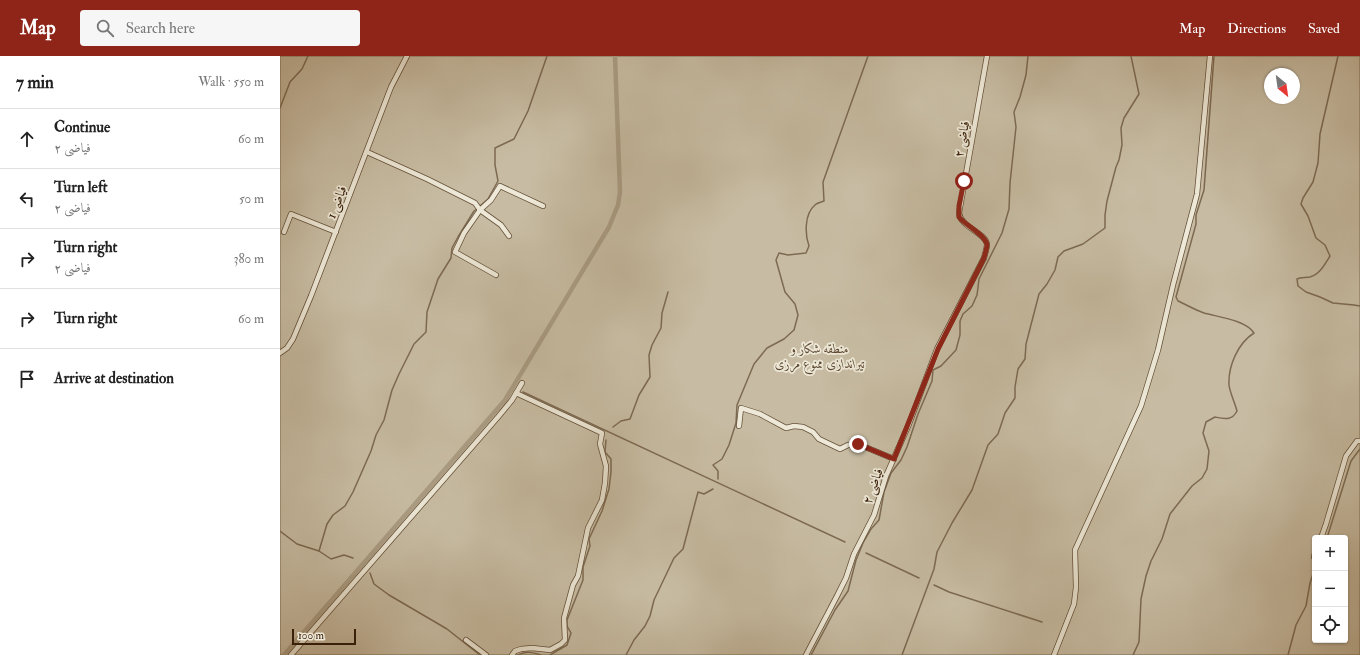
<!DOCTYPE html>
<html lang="en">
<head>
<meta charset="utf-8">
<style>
	body { margin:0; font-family:"IM FELL Double Pica",Amiri,serif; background:#f6f6f6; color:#222 }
	.controls { position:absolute; right:12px; bottom:12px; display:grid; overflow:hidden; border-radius:4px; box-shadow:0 1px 3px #0004 }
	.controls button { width:36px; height:36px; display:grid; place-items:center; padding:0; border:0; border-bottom:1px solid #e0e0e0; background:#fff; color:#222; font:20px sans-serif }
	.compass { position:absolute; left:984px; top:12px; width:36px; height:36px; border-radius:50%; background:#fff; box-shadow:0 1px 3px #0004; rotate:151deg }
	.scale { position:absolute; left:12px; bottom:10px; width:64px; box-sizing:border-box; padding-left:4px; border:2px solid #3a2009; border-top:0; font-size:11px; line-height:14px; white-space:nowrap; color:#3a2009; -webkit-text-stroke:3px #ede8d7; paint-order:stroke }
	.stop { position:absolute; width:12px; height:12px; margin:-9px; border:3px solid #8f2418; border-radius:50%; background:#fff }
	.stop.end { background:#8f2418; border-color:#fff; box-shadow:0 1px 4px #0008 }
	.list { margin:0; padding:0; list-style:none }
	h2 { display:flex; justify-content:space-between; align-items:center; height:52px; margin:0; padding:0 16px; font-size:17px }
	h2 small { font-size:13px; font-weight:400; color:#767676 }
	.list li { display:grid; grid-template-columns:26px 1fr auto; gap:12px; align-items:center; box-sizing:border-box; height:60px; padding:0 16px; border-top:1px solid #e0e0e0 }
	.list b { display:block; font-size:15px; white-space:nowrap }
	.list p { margin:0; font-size:13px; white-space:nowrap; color:#767676 }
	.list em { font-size:13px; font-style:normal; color:#767676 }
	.icon { flex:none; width:22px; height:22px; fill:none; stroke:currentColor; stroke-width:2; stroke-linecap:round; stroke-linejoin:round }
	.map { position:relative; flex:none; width:1080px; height:599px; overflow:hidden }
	header { display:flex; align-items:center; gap:24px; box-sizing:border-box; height:56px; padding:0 20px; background:#8f2418; color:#fff }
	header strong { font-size:19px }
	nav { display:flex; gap:22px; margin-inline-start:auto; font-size:14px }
	.search { width:280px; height:36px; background:#f6f6f6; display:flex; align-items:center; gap:10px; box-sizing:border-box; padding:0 14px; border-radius:4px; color:#767676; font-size:15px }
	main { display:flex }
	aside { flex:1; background:#fff }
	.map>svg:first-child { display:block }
	.green { fill:#c7bca3; stroke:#806e56; fill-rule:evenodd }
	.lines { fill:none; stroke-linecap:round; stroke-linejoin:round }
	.stream { stroke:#7d6a52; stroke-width:1.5 }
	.canal { stroke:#aa9c83; stroke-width:4.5 }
	.minor-casing { stroke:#644f37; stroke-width:6 }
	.minor { stroke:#ede8d7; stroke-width:4.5 }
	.route { stroke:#8f2418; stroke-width:5 }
	.labels { text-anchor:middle; stroke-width:3.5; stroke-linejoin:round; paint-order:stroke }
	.street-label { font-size:13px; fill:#3a2009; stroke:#ede8d7 }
	.park-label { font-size:13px; font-style:italic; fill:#5d4730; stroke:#ede8d7 }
</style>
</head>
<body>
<header>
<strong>Map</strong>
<div class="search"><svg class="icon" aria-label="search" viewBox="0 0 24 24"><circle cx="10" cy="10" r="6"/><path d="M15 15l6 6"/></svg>Search here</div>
<nav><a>Map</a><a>Directions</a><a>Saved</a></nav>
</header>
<main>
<aside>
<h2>7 min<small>Walk · 550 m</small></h2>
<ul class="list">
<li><svg class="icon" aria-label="ahead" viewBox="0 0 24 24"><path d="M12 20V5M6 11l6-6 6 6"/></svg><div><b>Continue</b><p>فیاضی ۲</p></div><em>60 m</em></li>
<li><svg class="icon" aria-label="left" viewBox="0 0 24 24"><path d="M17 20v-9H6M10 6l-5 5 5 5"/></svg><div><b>Turn left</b><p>فیاضی ۲</p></div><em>50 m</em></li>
<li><svg class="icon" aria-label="right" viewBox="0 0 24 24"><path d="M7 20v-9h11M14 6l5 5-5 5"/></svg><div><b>Turn right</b><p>فیاضی ۲</p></div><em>380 m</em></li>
<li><svg class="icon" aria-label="right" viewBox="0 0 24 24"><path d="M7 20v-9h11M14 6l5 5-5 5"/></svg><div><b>Turn right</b></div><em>60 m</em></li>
<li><svg class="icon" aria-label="arrive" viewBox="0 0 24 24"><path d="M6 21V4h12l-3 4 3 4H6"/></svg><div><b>Arrive at destination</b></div></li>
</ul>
</aside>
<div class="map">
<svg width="1080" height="599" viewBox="0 0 1080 599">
	<rect width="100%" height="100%" fill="#e4dcc2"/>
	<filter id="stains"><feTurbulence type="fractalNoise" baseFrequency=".005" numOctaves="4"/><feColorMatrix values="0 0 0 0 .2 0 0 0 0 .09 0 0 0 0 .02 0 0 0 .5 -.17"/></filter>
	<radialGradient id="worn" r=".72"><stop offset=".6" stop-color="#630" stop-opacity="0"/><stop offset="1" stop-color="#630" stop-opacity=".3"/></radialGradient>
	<path class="green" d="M 0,0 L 1080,0 L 1080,599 L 0,599 ZM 990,18 L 1014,18 L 1014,42 L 990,42 ZM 1035,482 L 1065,482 L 1065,584 L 1035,584 Z"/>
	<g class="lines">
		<g class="stream">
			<path d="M 1058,0 L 1040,78 L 1038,107 L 1033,126 L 1023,142 L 1021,148 L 1028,160 L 1036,182 L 1045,189 L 1050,200 C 1045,208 1040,218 1030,221 C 1025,222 1021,221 1017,223 L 1018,230 L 1026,236 L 1040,241 L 1053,247 L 1074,249 L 1080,250"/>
			<path d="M 0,52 L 10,26 L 22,13 L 28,0"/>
			<path d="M 200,150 L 208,143 L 218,125 L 215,109 L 215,92 L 234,83 L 248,55 L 267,0"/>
			<path d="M 243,336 L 565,486"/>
			<path d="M 333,371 L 341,365 L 350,363 L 359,339 L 370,321 L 369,299 L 372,289 L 381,272 L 382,257 L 388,236"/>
			<path d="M 438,423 L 438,415 L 433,409 L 442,403 L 449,389 L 456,367 L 457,349 L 474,308 L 487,292 L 504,283 L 514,274 L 518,259 L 515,248 L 505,236 L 496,204 L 499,197 L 508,199 L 526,197 L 529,190 C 525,179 524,158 535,149 C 537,147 541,146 544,145 L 543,126 L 588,0"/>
			<path d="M 0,475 L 17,488 L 39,495 L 51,503 L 64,499 L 73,502"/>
			<path d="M 1047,482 L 1071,405 L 1080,393"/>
			<path d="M 39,495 L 47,468 L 53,459 L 65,450 L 73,436 L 91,395 L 96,379 L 104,364 L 112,334 L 119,318 L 134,288 L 146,276 L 147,256 L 158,223 L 171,202 L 172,192 L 178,181 L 194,155 L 197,153"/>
			<path d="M 586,497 L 639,522"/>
			<path d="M 90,517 L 94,528 L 109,539 L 167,573 L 200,599"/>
			<path d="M 654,529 L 669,536 L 762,566"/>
			<path d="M 238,599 C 246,595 252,596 261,599"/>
			<path d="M 270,599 L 287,589 L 291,577 L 287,570 L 287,564 L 303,524 L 303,511 L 310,490 L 309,483 L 322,455 L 329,433 L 331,416 L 331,403 L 325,396 L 326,384"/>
			<path d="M 346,599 L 354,584 L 365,570 L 370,560 L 374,544 L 394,502 L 403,493 L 418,436 L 424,438 L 433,433"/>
			<path d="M 531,599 L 555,554 L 568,535 L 576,504 L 583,487 L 591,473 L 599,464 L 604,436 L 611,417 L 621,404 L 627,391 L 638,358 L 652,325 L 653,314 L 661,310 L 676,294 L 680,279 L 680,265 L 683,258 L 692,250 L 697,239 L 699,223 L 722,177 L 729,153 L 730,127 L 736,71 L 734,56 L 740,41 L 746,19 L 748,0"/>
			<path d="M 622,599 L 654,513 L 657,496 L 672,467 L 692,434 L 708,389 L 718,378 L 725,357 L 735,342 L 735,331 L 738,313 L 745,303 L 746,288 L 759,238 L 767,228 L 775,214 L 778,201 L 784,195 L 803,188 L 825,172 L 825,159 L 827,145 L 836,111 L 839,104 L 842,89 L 841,72 L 844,62 L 859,38 L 851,0"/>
			<path d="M 853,599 L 859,586 L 861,543 L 866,520 L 871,505 L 882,483 L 890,458 L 912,430 L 922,422 L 927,413 L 929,395 L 923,377 L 926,366 L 935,361 C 944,363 952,365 957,355 C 955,347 950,337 949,329 C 948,310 958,287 974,277 C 966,264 938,261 924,257 C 915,254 907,249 898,245 L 896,241 L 916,168 L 916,159 L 924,134 L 934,0"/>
			<path d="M 1008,599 L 1016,569 L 1026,550 L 1030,527 L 1035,512"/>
		</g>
		<path class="canal" d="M 4,599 L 225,344 L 329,171 L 338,149 L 340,136 L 335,0"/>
		<defs>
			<g id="minor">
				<path d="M 87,96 L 147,123 L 195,147 L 200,154 L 221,169 L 229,180"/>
				<path d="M 4,176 L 11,158 L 56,176"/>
				<path d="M 216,219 L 175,196 L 184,177 L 200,154 L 211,144 L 220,130 L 263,150"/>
				<path d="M 0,297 L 7,292 L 13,283 L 31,240 L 111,31 L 127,0"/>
				<path d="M 459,370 L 461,352 L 480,358 L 506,372 L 514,370 L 523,371 L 533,376 L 539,383 L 560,393 L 568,389 L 578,388 L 614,403"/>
				<path d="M 1041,482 L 1046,468 L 1066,400 L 1077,385 L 1080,385"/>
				<path d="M 1034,501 L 1035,497"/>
				<path d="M 186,584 L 206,599"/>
				<path d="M 11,599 L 218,361 L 232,344 L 242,327"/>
				<path d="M 232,599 L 235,595 L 241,593 L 252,592 L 270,594 L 281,588 L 285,584 L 284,562 L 293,529 L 298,520 L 308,472 L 322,444 L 325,427 L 326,410 L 320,388 L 322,377 L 236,337"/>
				<path d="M 526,599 L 557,540 L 566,522 L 574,498 L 594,459 L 606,420 L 629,368 L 657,293 L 704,202 C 705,198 707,192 707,188 C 705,176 681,172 679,157 L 707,0"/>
				<path d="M 774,599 L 794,548 L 796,531 L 795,494 L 861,350 L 878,294 L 893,229 L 917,138 L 930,0"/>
			</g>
		</defs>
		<use href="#minor" class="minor-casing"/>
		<use href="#minor" class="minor"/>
	</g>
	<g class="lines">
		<path class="route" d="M 578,388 L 614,403 L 658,293 L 704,202 C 705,198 707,192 707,189 C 706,179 686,170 679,161 L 679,150 L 684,125"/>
	</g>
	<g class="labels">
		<g class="street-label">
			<text transform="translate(681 83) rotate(-79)" y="5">فیاضی ۲</text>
			<text transform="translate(56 146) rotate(-69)" y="5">فیاضی 1</text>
			<text transform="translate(592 430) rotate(-70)" y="5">فیاضی ۲</text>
		</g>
		<g class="park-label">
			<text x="540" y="297">منطقه شکار و<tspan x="540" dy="15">تیراندازی ممنوع مرزی</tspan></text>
		</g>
	</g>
	<rect width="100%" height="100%" filter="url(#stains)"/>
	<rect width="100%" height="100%" fill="url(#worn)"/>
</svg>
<div class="controls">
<button>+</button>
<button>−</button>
<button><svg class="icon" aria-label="locate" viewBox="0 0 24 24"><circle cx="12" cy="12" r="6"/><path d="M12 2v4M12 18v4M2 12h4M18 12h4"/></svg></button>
</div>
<svg class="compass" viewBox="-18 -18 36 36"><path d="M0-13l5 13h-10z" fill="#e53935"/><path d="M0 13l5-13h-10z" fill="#767676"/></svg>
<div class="scale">100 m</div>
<div class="stop" style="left:684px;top:125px"></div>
<div class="stop end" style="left:578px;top:388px"></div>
</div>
</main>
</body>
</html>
